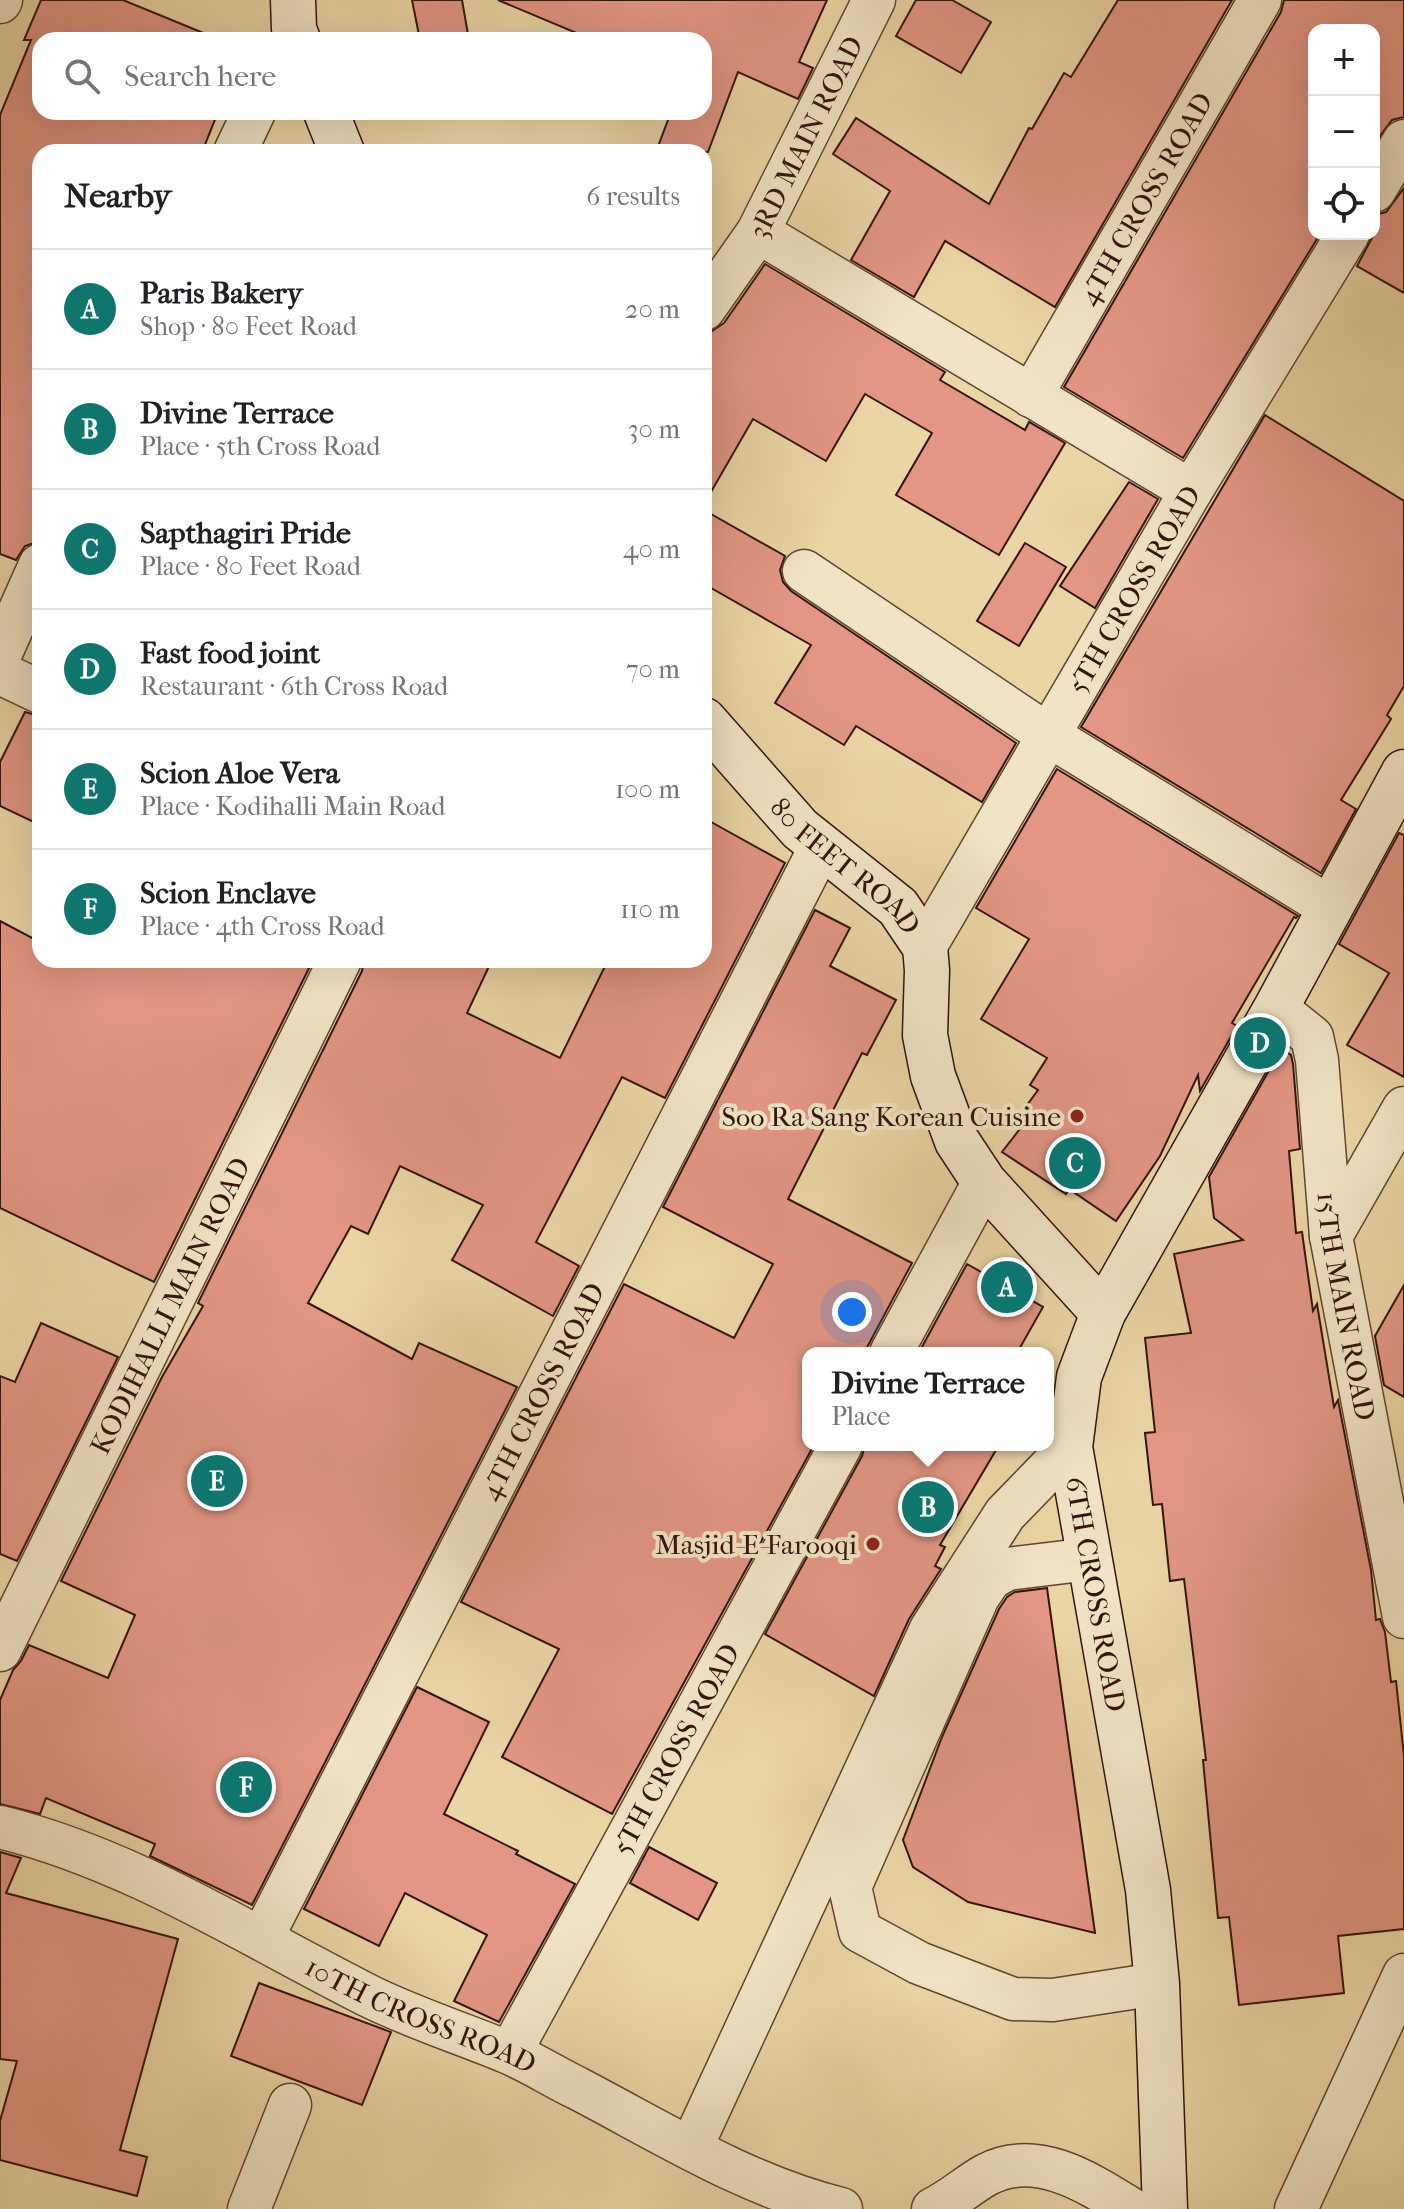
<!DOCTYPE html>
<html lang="en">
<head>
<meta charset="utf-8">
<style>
	body { margin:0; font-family:"IM FELL French Canon",serif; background:#f2f2f2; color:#202124 }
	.controls { position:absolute; right:24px; top:24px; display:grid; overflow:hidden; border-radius:16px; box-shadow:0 8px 32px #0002 }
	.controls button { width:72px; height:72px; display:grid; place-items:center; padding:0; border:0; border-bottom:2px solid #e0e0e0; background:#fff; color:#202124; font:40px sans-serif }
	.you { position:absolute; left:852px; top:1312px; width:28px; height:28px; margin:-20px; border:6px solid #fff; border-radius:50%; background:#1a73e8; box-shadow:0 0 0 12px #1a73e833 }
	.badge { display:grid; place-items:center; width:52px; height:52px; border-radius:50%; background:#0f766e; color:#fff; font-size:26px; font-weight:700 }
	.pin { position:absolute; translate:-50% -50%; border:4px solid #fff; box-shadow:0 2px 8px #0006 }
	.popup { position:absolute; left:802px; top:1347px; width:252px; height:104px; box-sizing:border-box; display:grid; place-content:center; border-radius:16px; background:#fff; filter:drop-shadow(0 2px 6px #0005); font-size:26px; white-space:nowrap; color:#757577 }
	.popup b { font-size:30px; color:#202124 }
	.popup::after { content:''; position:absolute; left:50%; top:100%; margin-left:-16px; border:16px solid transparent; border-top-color:#fff }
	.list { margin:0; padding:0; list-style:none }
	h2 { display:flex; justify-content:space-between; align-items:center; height:104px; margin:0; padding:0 32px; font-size:34px }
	h2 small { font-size:26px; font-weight:400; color:#757577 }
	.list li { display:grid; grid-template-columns:52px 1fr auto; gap:24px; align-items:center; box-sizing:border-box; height:120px; padding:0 32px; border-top:2px solid #e0e0e0 }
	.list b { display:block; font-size:30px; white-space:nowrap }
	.list p { margin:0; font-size:26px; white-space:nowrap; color:#757577 }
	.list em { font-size:26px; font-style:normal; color:#757577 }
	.icon { flex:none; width:44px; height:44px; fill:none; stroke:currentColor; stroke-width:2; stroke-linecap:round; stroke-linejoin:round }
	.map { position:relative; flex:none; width:1404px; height:2209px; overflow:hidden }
	.search { position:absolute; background:#fff; box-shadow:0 8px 32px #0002; left:32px; top:32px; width:680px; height:88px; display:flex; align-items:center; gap:20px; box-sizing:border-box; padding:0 28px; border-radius:24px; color:#757577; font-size:30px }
	.panel { position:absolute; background:#fff; box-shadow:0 8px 32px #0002; left:32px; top:144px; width:680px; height:824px; border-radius:24px }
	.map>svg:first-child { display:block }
	.building { fill:#e29683; stroke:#341307; stroke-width:2 }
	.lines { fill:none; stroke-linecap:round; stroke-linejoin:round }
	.street-casing { stroke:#62442e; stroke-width:45 }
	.secondary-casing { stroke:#341307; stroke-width:47 }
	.street { stroke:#f1e4c4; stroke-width:42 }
	.secondary { stroke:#f1e4c4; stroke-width:44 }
	.poi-dot { fill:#8f2418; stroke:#f1e4c4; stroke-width:3 }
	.labels { text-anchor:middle; stroke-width:8; stroke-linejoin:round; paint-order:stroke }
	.street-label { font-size:28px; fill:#341307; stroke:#f1e4c4 }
	.poi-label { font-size:28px; fill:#341307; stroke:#f1e4c4; text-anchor:end }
</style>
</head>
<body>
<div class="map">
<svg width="1404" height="2209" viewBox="0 0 1404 2209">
	<rect width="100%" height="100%" fill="#ead5a4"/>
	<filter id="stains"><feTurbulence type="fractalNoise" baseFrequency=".0025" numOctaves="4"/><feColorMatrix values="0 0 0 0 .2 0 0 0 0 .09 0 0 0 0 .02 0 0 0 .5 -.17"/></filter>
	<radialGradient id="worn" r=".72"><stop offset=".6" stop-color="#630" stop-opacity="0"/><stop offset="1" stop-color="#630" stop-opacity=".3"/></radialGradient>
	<g class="building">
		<path d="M 41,0 L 123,0 L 218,39 L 40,40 L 40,112 L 218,112 L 202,152 L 40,152 L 40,541 L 25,546 L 16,560 L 0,554 L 0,115 L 31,40 L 24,40 Z"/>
		<path d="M 412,0 L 462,0 L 469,40 L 420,40 Z"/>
		<path d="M 498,0 L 827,0 L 799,62 L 813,68 L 798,99 L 738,72 L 708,152 L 656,152 L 671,112 L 704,112 L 704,40 L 593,40 Z"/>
		<path d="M 916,0 L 952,0 L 991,22 L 961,73 L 896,36 Z"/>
		<path d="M 1118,0 L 1232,0 L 1055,307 L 945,241 L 914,297 L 851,260 L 890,191 L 833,154 L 856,118 L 989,204 L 1029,128 L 1032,129 L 1064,73 L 1071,77 Z"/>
		<path d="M 1284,0 L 1404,0 L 1404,117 L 1392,120 L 1374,144 L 1374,30 L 1314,30 L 1314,234 L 1320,234 L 1183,458 L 1064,387 L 1281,12 Z"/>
		<path d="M 1404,188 L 1404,293 L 1357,266 L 1374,234 L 1374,215 L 1386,212 Z"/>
		<path d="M 765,264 L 945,372 L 940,380 L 1025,430 L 1029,422 L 1065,443 L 999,555 L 896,495 L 932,433 L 865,394 L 826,461 L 753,419 L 704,504 L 704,344 L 712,331 L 724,323 Z"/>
		<path d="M 1265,415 L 1404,501 L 1404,686 L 1387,715 L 1391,719 L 1341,800 L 1356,809 L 1321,873 L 1081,727 Z"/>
		<path d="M 1129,482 L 1158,499 L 1095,608 L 1060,586 Z"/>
		<path d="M 704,510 L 785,556 L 780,570 L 783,582 L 791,591 L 1016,743 L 982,802 L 856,726 L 844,745 L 775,703 L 811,645 L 704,584 Z"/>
		<path d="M 1025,543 L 1066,567 L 1019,646 L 977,621 Z"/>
		<path d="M 25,712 L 40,716 L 40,825 L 0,806 L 0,762 Z"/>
		<path d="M 1057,769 L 1298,916 L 1296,918 L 1294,917 L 1232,1023 L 1237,1026 L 1200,1091 L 1198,1075 L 1160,1156 L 1116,1221 L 1069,1189 L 1066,1194 L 1002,1152 L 1026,1121 L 1019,1116 L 1038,1090 L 1030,1085 L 1047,1058 L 981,1019 L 1029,939 L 976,908 Z"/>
		<path d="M 704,818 L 785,863 L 665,1098 L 622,1077 L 536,1242 L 579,1266 L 553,1316 L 452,1260 L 483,1205 L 400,1166 L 368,1234 L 351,1226 L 308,1303 L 412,1359 L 419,1343 L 517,1387 L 252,1905 L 150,1856 L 155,1844 L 46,1798 L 40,1814 L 0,1804 L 0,1700 L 13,1670 L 21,1661 L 29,1645 L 108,1678 L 135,1615 L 61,1581 L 162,1377 L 203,1306 L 198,1303 L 362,971 L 364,960 L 492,960 L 467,1013 L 560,1058 L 608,960 L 704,960 Z"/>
		<path d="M 1399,833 L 1404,835 L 1404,1077 L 1347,1045 L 1389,973 L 1339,944 Z"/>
		<path d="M 815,910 L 850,928 L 830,966 L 896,1000 L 867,1055 L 862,1053 L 788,1199 L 912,1263 L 864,1353 L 808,1353 L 808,1445 L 814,1445 L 612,1814 L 502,1757 L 559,1649 L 461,1602 L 624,1284 L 734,1338 L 773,1264 L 663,1207 Z"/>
		<path d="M 0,921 L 40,942 L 40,960 L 313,960 L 154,1282 L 0,1208 Z"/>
		<path d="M 1281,1049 L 1291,1055 L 1293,1064 L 1300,1149 L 1289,1151 L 1296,1233 L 1302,1232 L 1313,1311 L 1317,1304 L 1334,1407 L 1338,1400 L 1371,1570 L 1376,1620 L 1380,1619 L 1385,1632 L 1391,1682 L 1396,1681 L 1404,1756 L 1404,1929 L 1338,1936 L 1344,1993 L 1239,2005 L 1229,1917 L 1218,1918 L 1203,1760 L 1206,1760 L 1184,1579 L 1170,1581 L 1162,1504 L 1153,1505 L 1145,1433 L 1155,1432 L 1145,1338 L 1191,1333 L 1174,1254 L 1243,1240 L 1214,1218 L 1209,1177 Z"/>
		<path d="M 967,1264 L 1043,1307 L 1017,1353 L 932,1353 L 922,1347 Z"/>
		<path d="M 1404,1285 L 1404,1397 L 1384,1385 L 1375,1336 Z"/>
		<path d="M 41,1323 L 118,1357 L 17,1561 L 0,1554 L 0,1376 L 15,1382 Z"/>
		<path d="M 865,1445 L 999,1445 L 940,1545 L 945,1547 L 935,1566 L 941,1569 L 909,1619 L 874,1696 L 765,1634 L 862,1456 Z"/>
		<path d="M 1047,1588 L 1095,1933 L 968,1902 L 913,1867 L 903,1840 L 942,1737 L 999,1609 L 1007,1597 L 1015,1592 Z"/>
		<path d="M 417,1687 L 489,1722 L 444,1814 L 518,1851 L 516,1854 L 575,1884 L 499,2022 L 454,2001 L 487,1935 L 405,1893 L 379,1946 L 304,1909 Z"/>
		<path d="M 649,1847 L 717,1883 L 698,1920 L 630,1883 Z"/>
		<path d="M 0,1852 L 21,1858 L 6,1893 L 178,1939 L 120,2150 L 147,2157 L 137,2196 L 0,2160 L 0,2121 L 17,2061 L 0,2059 Z"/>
		<path d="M 259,1983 L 391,2032 L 362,2105 L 231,2056 Z"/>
	</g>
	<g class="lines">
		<defs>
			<g id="street">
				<path d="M 0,2 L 1,0"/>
				<path d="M 235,152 L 254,112"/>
				<path d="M 1374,191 L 1404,141"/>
				<path d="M 758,232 L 1191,491"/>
				<path id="s1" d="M 704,309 L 758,232 L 874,0"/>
				<path id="s2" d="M 1031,396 L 1260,0"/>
				<path d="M 804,571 L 1048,735 L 1331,908"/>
				<path d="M 0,655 L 40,565"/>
				<path d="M 0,673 L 40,692"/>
				<path id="s3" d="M 925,947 L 1191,491 L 1348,234"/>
				<path id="s4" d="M 1276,1008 L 1312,1037 L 1317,1060 L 1331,1236 L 1404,1617"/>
				<path d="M 1331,1236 L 1404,1108"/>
				<path d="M 891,1353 L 984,1182"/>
				<path d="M 1090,1559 L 1007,1569 L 990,1579 L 978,1597 L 850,1887 L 860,1931 L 919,1963 L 1013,1999 L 1053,2000 L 1157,1984"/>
				<path id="s5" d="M 0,1650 L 340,960"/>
				<path id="s6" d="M 0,1827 C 134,1860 251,1937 373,1998 C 417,2019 463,2034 507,2052 C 531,2062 554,2077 577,2088 C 663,2133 747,2186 841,2209"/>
				<path id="s7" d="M 262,1938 L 821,846"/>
				<path id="s8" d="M 510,2053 L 841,1445"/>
				<path d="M 691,2148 L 931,1629 L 1005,1514 L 1070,1447"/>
				<path d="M 249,2209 L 290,2105"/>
				<path d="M 933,2209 C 952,2200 968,2185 986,2175 C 1036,2148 1089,2183 1131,2209"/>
				<path d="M 1296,2209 L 1404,1975"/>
			</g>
			<g id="secondary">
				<path d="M 293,0 L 294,29 L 298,40"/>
				<path d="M 326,112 L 342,152"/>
				<path id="s9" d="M 704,720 L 800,829 L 898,907 L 925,947 L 927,970 L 925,1035 L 933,1076 L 957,1141 L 984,1182 L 1103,1313"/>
				<path d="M 1165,2209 L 1157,1984 L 1148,1890 L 1070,1447 L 1079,1377 L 1103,1313 L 1276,1008 L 1404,772"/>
			</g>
		</defs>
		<use href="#street" class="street-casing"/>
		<use href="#secondary" class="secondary-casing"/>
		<use href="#street" class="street"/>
		<use href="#secondary" class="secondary"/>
	</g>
	<g class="poi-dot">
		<circle cx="1077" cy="1116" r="8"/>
		<circle cx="873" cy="1544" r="8"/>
	</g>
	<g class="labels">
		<g class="street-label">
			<text dy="10" stroke="none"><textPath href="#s1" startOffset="200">3RD MAIN ROAD</textPath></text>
			<text dy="10" stroke="none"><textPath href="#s2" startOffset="228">4TH CROSS ROAD</textPath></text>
			<text dy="10" stroke="none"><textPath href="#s3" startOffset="414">5TH CROSS ROAD</textPath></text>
			<text dy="10" stroke="none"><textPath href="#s9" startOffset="204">80 FEET ROAD</textPath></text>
			<text dy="10" stroke="none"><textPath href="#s5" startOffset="384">KODIHALLI MAIN ROAD</textPath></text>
			<text dy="10" stroke="none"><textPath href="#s4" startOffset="318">15TH MAIN ROAD</textPath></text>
			<text dy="10" stroke="none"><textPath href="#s7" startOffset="614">4TH CROSS ROAD</textPath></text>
			<text transform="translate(1096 1594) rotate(80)" y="10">6TH CROSS ROAD</text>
			<text dy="10" stroke="none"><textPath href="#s8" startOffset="346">5TH CROSS ROAD</textPath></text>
			<text dy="10" stroke="none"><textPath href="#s6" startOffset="462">10TH CROSS ROAD</textPath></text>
		</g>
		<g class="poi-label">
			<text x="1061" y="1126">Soo Ra Sang Korean Cuisine</text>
			<text x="857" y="1554">Masjid-E-Farooqi</text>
		</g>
	</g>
	<rect width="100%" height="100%" filter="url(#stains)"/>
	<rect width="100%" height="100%" fill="url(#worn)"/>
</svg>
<div class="controls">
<button>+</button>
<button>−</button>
<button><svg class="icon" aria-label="locate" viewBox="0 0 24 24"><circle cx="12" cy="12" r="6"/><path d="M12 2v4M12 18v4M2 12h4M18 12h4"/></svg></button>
</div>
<div class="you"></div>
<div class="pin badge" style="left:1007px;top:1287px">A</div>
<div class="pin badge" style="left:928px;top:1507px">B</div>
<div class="popup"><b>Divine Terrace</b>Place</div>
<div class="pin badge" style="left:1075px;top:1163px">C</div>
<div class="pin badge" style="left:1260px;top:1043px">D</div>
<div class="pin badge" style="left:217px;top:1481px">E</div>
<div class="pin badge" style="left:246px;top:1787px">F</div>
<div class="search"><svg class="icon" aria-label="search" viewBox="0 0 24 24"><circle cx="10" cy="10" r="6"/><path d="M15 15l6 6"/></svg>Search here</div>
<section class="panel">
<h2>Nearby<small>6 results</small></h2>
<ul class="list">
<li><span class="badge">A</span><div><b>Paris Bakery</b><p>Shop · 80 Feet Road</p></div><em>20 m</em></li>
<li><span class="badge">B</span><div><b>Divine Terrace</b><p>Place · 5th Cross Road</p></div><em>30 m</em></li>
<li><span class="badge">C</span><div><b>Sapthagiri Pride</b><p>Place · 80 Feet Road</p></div><em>40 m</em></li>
<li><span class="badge">D</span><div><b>Fast food joint</b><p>Restaurant · 6th Cross Road</p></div><em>70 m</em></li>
<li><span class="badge">E</span><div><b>Scion Aloe Vera</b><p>Place · Kodihalli Main Road</p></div><em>100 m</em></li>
<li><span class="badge">F</span><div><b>Scion Enclave</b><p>Place · 4th Cross Road</p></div><em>110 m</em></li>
</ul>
</section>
</div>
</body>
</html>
